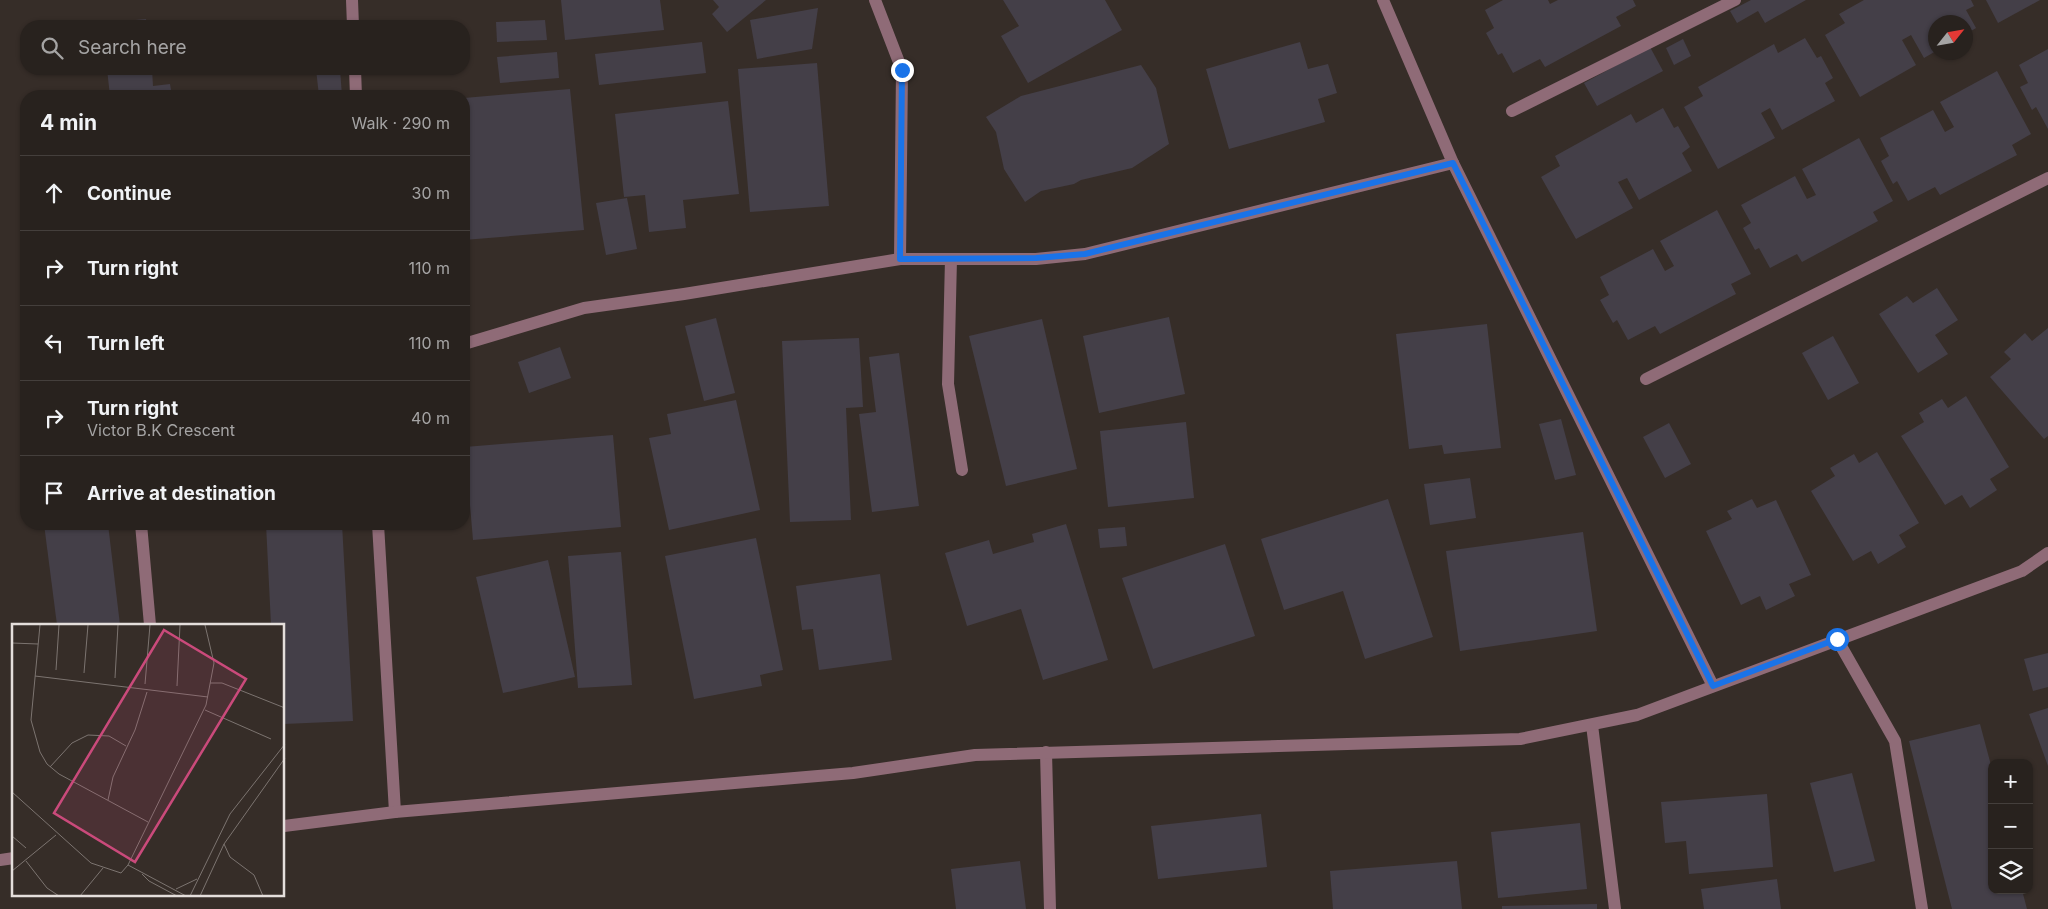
<!DOCTYPE html>
<html lang="en">
<head>
<meta charset="utf-8">
<style>
	body { margin:0; font-family:Inter,sans-serif; background:#302a27; color:#f1f3f6 }
	.controls { position:absolute; right:15px; bottom:15px; display:grid; overflow:hidden; border-radius:10px; box-shadow:0 1px 4px #0004 }
	.controls button { width:45px; height:45px; display:grid; place-items:center; padding:0; border:0; border-bottom:1px solid #443f3c; background:#28221e; color:#f1f3f6; font:25px sans-serif }
	.compass { position:absolute; left:1928px; top:15px; width:45px; height:45px; border-radius:50%; background:#28221e; box-shadow:0 1px 4px #0004; rotate:59deg }
	.stop { position:absolute; width:15px; height:15px; margin:-11px; border:4px solid #1a73e8; border-radius:50%; background:#fff }
	.stop.end { background:#1a73e8; border-color:#fff; box-shadow:0 1px 5px #0008 }
	.list { margin:0; padding:0; list-style:none }
	h2 { display:flex; justify-content:space-between; align-items:center; height:65px; margin:0; padding:0 20px; font-size:21px }
	h2 small { font-size:16px; font-weight:400; color:#a5a4a4 }
	.list li { display:grid; grid-template-columns:32px 1fr auto; gap:15px; align-items:center; box-sizing:border-box; height:75px; padding:0 20px; border-top:1px solid #443f3c }
	.list b { display:block; font-size:19px; white-space:nowrap }
	.list p { margin:0; font-size:16px; white-space:nowrap; color:#a5a4a4 }
	.list em { font-size:16px; font-style:normal; color:#a5a4a4 }
	.icon { flex:none; width:28px; height:28px; fill:none; stroke:currentColor; stroke-width:2; stroke-linecap:round; stroke-linejoin:round }
	.map { position:relative; flex:none; width:2048px; height:909px; overflow:hidden }
	.search { position:absolute; background:#28221e; box-shadow:0 1px 4px #0004; left:20px; top:20px; width:450px; height:55px; display:flex; align-items:center; gap:12px; box-sizing:border-box; padding:0 18px; border-radius:20px; color:#a5a4a4; font-size:19px }
	.panel { position:absolute; background:#28221e; box-shadow:0 1px 4px #0004; left:20px; top:90px; width:450px; height:440px; border-radius:20px }
	.map>svg:first-child { display:block }
	.building { fill:#443f48 }
	.lines { fill:none; stroke-linecap:round; stroke-linejoin:round }
	.minor { stroke:#8f6b77; stroke-width:12 }
	.route { stroke:#1a73e8; stroke-width:6 }
	.inset-road { fill:none; stroke:#7c7470; stroke-width:1 }
	.view { fill:#ca4a7b; fill-opacity:0.15; stroke:#ca4a7b; stroke-width:2.5 }
	.inset-edge { fill:none; stroke:#e4dedb; stroke-width:2.5 }
</style>
</head>
<body>
<div class="map">
<svg width="2048" height="909" viewBox="0 0 2048 909">
	<rect width="100%" height="100%" fill="#362d28"/>
	<g class="building">
		<path d="M 561,0 L 660,0 L 664,30 L 565,40 Z"/>
		<path d="M 713,0 L 766,0 L 727,32 L 712,14 L 719,7 Z"/>
		<path d="M 1003,0 L 1105,0 L 1122,30 L 1028,83 L 1001,36 L 1019,26 Z"/>
		<path d="M 1503,0 L 1548,0 L 1550,4 L 1558,0 L 1633,0 L 1636,6 L 1616,17 L 1621,26 L 1545,67 L 1540,59 L 1513,73 L 1502,53 L 1498,55 L 1486,33 L 1494,28 L 1485,10 Z"/>
		<path d="M 1751,0 L 1806,0 L 1765,23 L 1758,11 L 1737,23 L 1730,11 Z"/>
		<path d="M 1864,0 L 1971,0 L 1974,6 L 1966,10 L 1976,28 L 1966,34 L 1966,22 L 1936,22 L 1936,51 L 1924,58 L 1911,35 L 1902,40 L 1916,65 L 1860,97 L 1825,35 L 1845,23 L 1839,14 Z"/>
		<path d="M 1986,0 L 2040,0 L 1998,23 Z"/>
		<path d="M 818,8 L 812,49 L 757,59 L 750,20 Z"/>
		<path d="M 146,19 L 147,26 L 103,26 L 102,23 Z"/>
		<path d="M 545,20 L 547,40 L 497,42 L 496,22 Z"/>
		<path d="M 1805,38 L 1817,58 L 1821,56 L 1833,78 L 1825,83 L 1835,101 L 1782,130 L 1770,108 L 1761,113 L 1775,138 L 1718,169 L 1684,107 L 1703,96 L 1698,87 L 1774,44 L 1778,53 Z"/>
		<path d="M 1683,39 L 1691,56 L 1674,65 L 1666,48 Z"/>
		<path d="M 702,42 L 706,73 L 599,85 L 595,54 Z"/>
		<path d="M 1300,42 L 1308,69 L 1328,64 L 1337,93 L 1318,99 L 1325,122 L 1229,149 L 1206,69 Z"/>
		<path d="M 1650,47 L 1663,71 L 1597,106 L 1584,83 Z"/>
		<path d="M 2048,49 L 2048,129 L 2036,107 L 2032,110 L 2020,87 L 2028,83 L 2019,65 Z"/>
		<path d="M 557,52 L 559,78 L 500,83 L 497,57 Z"/>
		<path d="M 817,63 L 829,206 L 750,212 L 738,69 Z"/>
		<path d="M 1141,65 L 1156,88 L 1169,144 L 1132,168 L 1081,180 L 1074,184 L 1041,191 L 1025,202 L 1004,169 L 996,132 L 986,117 L 1021,96 Z"/>
		<path d="M 107,69 L 152,69 L 153,86 L 170,84 L 172,96 L 110,96 Z"/>
		<path d="M 316,69 L 340,69 L 342,96 L 319,96 Z"/>
		<path d="M 1997,71 L 2031,134 L 2012,145 L 2017,155 L 1940,195 L 1935,187 L 1908,201 L 1897,181 L 1893,184 L 1881,161 L 1889,156 L 1880,138 L 1933,110 L 1945,132 L 1954,127 L 1940,102 Z"/>
		<path d="M 570,89 L 584,230 L 464,240 L 464,98 Z"/>
		<path d="M 728,101 L 739,194 L 683,200 L 686,228 L 649,232 L 645,195 L 624,197 L 615,114 Z"/>
		<path d="M 1663,108 L 1674,128 L 1678,126 L 1690,147 L 1682,153 L 1692,171 L 1639,200 L 1627,178 L 1618,182 L 1633,208 L 1576,239 L 1541,177 L 1560,166 L 1555,156 L 1631,114 L 1636,123 Z"/>
		<path d="M 1859,138 L 1893,201 L 1873,212 L 1878,221 L 1802,262 L 1797,254 L 1770,268 L 1759,248 L 1755,250 L 1743,228 L 1751,223 L 1741,205 L 1795,176 L 1807,199 L 1816,195 L 1802,169 Z"/>
		<path d="M 627,198 L 637,249 L 606,255 L 596,203 Z"/>
		<path d="M 1717,210 L 1751,274 L 1731,284 L 1736,294 L 1660,334 L 1655,326 L 1628,340 L 1617,320 L 1613,323 L 1600,300 L 1609,295 L 1600,277 L 1653,249 L 1665,271 L 1674,266 L 1660,241 Z"/>
		<path d="M 1937,288 L 1958,320 L 1935,335 L 1948,354 L 1918,373 L 1879,314 L 1907,296 L 1913,303 Z"/>
		<path d="M 1169,317 L 1185,394 L 1099,413 L 1083,336 Z"/>
		<path d="M 716,318 L 735,393 L 704,401 L 685,326 Z"/>
		<path d="M 1042,319 L 1077,469 L 1006,486 L 969,336 Z"/>
		<path d="M 1487,324 L 1501,448 L 1444,454 L 1442,445 L 1409,449 L 1396,334 Z"/>
		<path d="M 2048,328 L 2048,436 L 2044,439 L 1990,377 L 2011,359 L 2004,352 L 2025,333 L 2032,341 Z"/>
		<path d="M 1833,336 L 1859,383 L 1828,400 L 1802,353 Z"/>
		<path d="M 859,338 L 863,407 L 846,408 L 851,520 L 790,522 L 782,341 Z"/>
		<path d="M 560,347 L 571,378 L 529,393 L 518,362 Z"/>
		<path d="M 899,353 L 919,506 L 872,512 L 859,414 L 876,412 L 869,357 Z"/>
		<path d="M 1966,396 L 2009,467 L 1990,479 L 1997,490 L 1970,508 L 1962,495 L 1945,505 L 1901,436 L 1924,422 L 1919,413 L 1942,399 L 1948,408 Z"/>
		<path d="M 736,400 L 760,510 L 669,530 L 649,438 L 671,434 L 667,414 Z"/>
		<path d="M 1561,419 L 1576,475 L 1555,480 L 1539,424 Z"/>
		<path d="M 1186,422 L 1194,498 L 1108,507 L 1100,431 Z"/>
		<path d="M 1669,423 L 1691,464 L 1665,478 L 1643,437 Z"/>
		<path d="M 613,435 L 621,527 L 473,540 L 465,447 Z"/>
		<path d="M 1877,452 L 1919,523 L 1899,535 L 1906,547 L 1878,564 L 1871,551 L 1853,561 L 1811,491 L 1835,476 L 1830,468 L 1854,454 L 1859,463 Z"/>
		<path d="M 1470,478 L 1476,518 L 1430,525 L 1424,484 Z"/>
		<path d="M 1388,499 L 1433,637 L 1365,659 L 1343,591 L 1284,610 L 1261,539 Z"/>
		<path d="M 1752,499 L 1757,508 L 1776,500 L 1811,575 L 1789,584 L 1795,596 L 1766,610 L 1760,596 L 1741,605 L 1706,531 L 1732,519 L 1727,511 Z"/>
		<path d="M 44,524 L 108,524 L 120,625 L 57,625 Z"/>
		<path d="M 266,524 L 342,524 L 353,721 L 284,724 L 284,625 L 271,625 Z"/>
		<path d="M 1066,524 L 1108,660 L 1043,680 L 1021,609 L 967,626 L 945,553 L 989,540 L 993,554 L 1034,542 L 1032,534 Z"/>
		<path d="M 1125,527 L 1127,546 L 1100,548 L 1098,529 Z"/>
		<path d="M 1583,532 L 1597,631 L 1460,651 L 1446,551 Z"/>
		<path d="M 756,538 L 783,670 L 760,675 L 762,686 L 694,699 L 665,556 Z"/>
		<path d="M 1225,544 L 1255,636 L 1153,669 L 1122,578 Z"/>
		<path d="M 621,552 L 632,685 L 578,688 L 568,556 Z"/>
		<path d="M 548,560 L 575,677 L 503,693 L 476,577 Z"/>
		<path d="M 880,574 L 892,660 L 819,670 L 813,629 L 802,630 L 796,586 Z"/>
		<path d="M 2048,653 L 2048,687 L 2033,691 L 2024,659 Z"/>
		<path d="M 2048,708 L 2048,766 L 2029,714 Z"/>
		<path d="M 1980,724 L 1992,769 L 1992,890 L 2022,890 L 2027,909 L 1952,909 L 1909,741 Z"/>
		<path d="M 1852,773 L 1875,861 L 1834,872 L 1810,783 Z"/>
		<path d="M 1767,794 L 1773,867 L 1689,874 L 1686,841 L 1665,843 L 1661,802 Z"/>
		<path d="M 1261,814 L 1267,867 L 1158,879 L 1151,826 Z"/>
		<path d="M 1580,823 L 1587,889 L 1498,898 L 1491,832 Z"/>
		<path d="M 1020,861 L 1026,909 L 956,909 L 951,869 Z"/>
		<path d="M 1457,861 L 1462,909 L 1333,909 L 1330,871 Z"/>
		<path d="M 1777,879 L 1781,909 L 1704,909 L 1701,889 Z"/>
		<path d="M 1597,904 L 1597,909 L 1502,909 L 1502,906 Z"/>
	</g>
	<g class="lines">
		<g class="minor">
			<path d="M 352,0 L 353,26"/>
			<path d="M 875,0 L 902,70 L 900,259"/>
			<path d="M 1383,0 L 1453,163 L 1713,686"/>
			<path d="M 355,69 L 356,96"/>
			<path d="M 1512,111 L 1735,0"/>
			<path d="M 951,259 L 948,384 L 962,470"/>
			<path d="M 464,344 L 584,308 L 684,294 L 900,259 L 1036,259 L 1085,254 L 1453,163"/>
			<path d="M 1646,379 L 2048,178"/>
			<path d="M 141,524 L 150,625"/>
			<path d="M 378,524 L 395,812"/>
			<path d="M 1837,639 L 1895,741 L 1922,909"/>
			<path d="M 1592,725 L 1615,909"/>
			<path d="M 1046,752 L 1050,909"/>
			<path d="M 284,826 L 395,812 L 853,773 L 975,755 L 1520,739 L 1637,715 L 2022,571 L 2048,553"/>
			<path d="M 0,860 L 14,858"/>
		</g>
	</g>
	<g class="lines">
		<path class="route" d="M 902,70 L 900,259 L 1036,258 L 1085,254 L 1453,163 L 1713,686 L 1837,639"/>
	</g>
	<g transform="translate(12 624)">
		<rect width="272" height="272" fill="#362d28"/>
		<path class="inset-road" d="M 28,1 L 19,96 L 28,128 L 35,140 L 47,150 L 136,198M 0,19 L 26,20M 44,46 L 47,1M 72,49 L 76,1M 23,52 L 196,73M 103,54 L 106,1M 198,59 L 210,59 L 273,84M 133,60 L 138,1M 165,62 L 168,1M 193,86 L 259,115M 38,143 L 60,119 L 76,111 L 97,112 L 114,122M 0,168 L 79,239 L 109,249 L 116,241M 96,176 L 101,153 L 123,106 L 135,68M 0,212 L 14,224M 212,220 L 218,233 L 242,251 L 251,272M 14,237 L 35,264 L 47,272M 0,247 L 44,211M 130,250 L 137,257 L 165,272M 164,265 L 185,255M 68,272 L 91,244M 174,272 L 116,241 L 194,81 L 202,39 L 193,1M 178,272 L 218,190 L 273,120M 188,272 L 212,220 L 273,134"/>
		<path class="view" d="M 152,6 L 234,55 L 123,238 L 42,189 Z"/>
		<rect width="272" height="272" class="inset-edge"/>
	</g>
</svg>
<div class="controls">
<button>+</button>
<button>−</button>
<button><svg class="icon" aria-label="layers" viewBox="0 0 24 24"><path d="M12 4l9 5-9 5-9-5zM3 14l9 5 9-5"/></svg></button>
</div>
<svg class="compass" viewBox="-18 -18 36 36"><path d="M0-13l5 13h-10z" fill="#e53935"/><path d="M0 13l5-13h-10z" fill="#a5a4a4"/></svg>
<div class="stop" style="left:1837px;top:639px"></div>
<div class="stop end" style="left:902px;top:70px"></div>
<div class="search"><svg class="icon" aria-label="search" viewBox="0 0 24 24"><circle cx="10" cy="10" r="6"/><path d="M15 15l6 6"/></svg>Search here</div>
<section class="panel">
<h2>4 min<small>Walk · 290 m</small></h2>
<ul class="list">
<li><svg class="icon" aria-label="ahead" viewBox="0 0 24 24"><path d="M12 20V5M6 11l6-6 6 6"/></svg><div><b>Continue</b></div><em>30 m</em></li>
<li><svg class="icon" aria-label="right" viewBox="0 0 24 24"><path d="M7 20v-9h11M14 6l5 5-5 5"/></svg><div><b>Turn right</b></div><em>110 m</em></li>
<li><svg class="icon" aria-label="left" viewBox="0 0 24 24"><path d="M17 20v-9H6M10 6l-5 5 5 5"/></svg><div><b>Turn left</b></div><em>110 m</em></li>
<li><svg class="icon" aria-label="right" viewBox="0 0 24 24"><path d="M7 20v-9h11M14 6l5 5-5 5"/></svg><div><b>Turn right</b><p>Victor B.K Crescent</p></div><em>40 m</em></li>
<li><svg class="icon" aria-label="arrive" viewBox="0 0 24 24"><path d="M6 21V4h12l-3 4 3 4H6"/></svg><div><b>Arrive at destination</b></div></li>
</ul>
</section>
</div>
</body>
</html>
